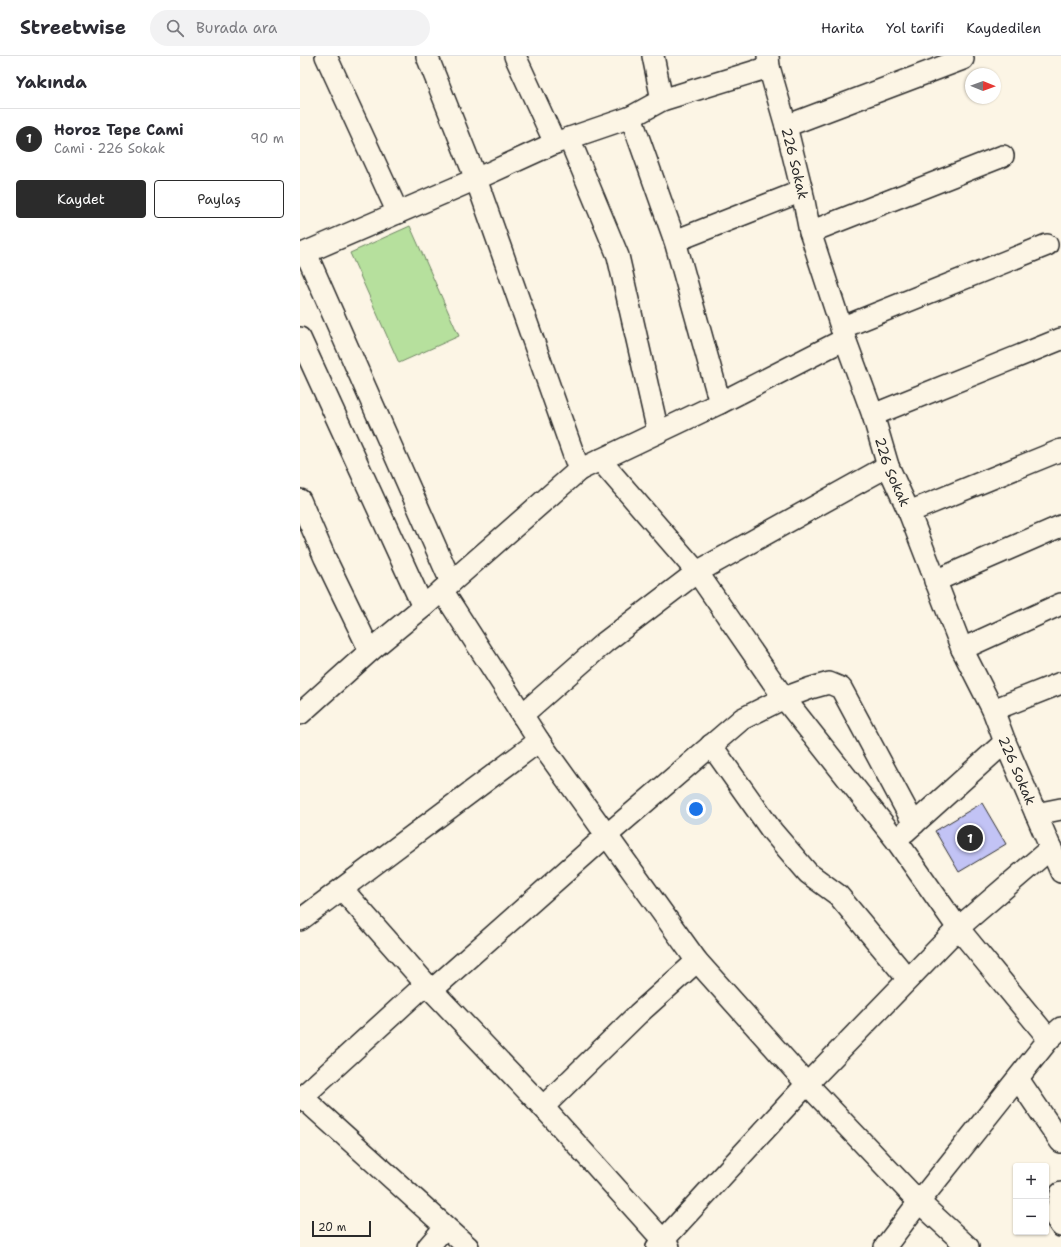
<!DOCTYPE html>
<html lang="tr">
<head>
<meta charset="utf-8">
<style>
	body { margin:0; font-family:"Shantell Sans",sans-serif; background:#f2f2f3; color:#2b2b33 }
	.controls { position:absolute; right:12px; bottom:12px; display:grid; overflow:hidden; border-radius:4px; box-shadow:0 1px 3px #0004 }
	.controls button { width:36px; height:36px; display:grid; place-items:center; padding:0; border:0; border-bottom:1px solid #e1e1e2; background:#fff; color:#2b2b33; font:20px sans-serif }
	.compass { position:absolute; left:665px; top:12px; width:36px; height:36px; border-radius:50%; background:#fff; box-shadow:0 1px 3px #0004; rotate:91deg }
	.scale { position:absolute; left:12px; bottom:10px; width:59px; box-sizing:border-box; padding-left:4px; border:2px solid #2b2b2b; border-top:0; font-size:11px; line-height:14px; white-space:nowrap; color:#2b2b2b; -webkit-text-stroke:3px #fcf5e5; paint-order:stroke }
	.you { position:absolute; left:396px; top:753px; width:14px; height:14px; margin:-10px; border:3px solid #fff; border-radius:50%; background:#1a73e8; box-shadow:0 0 0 6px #1a73e833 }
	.badge { display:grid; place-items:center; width:26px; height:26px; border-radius:50%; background:#2b2b2b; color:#fff; font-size:13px; font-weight:700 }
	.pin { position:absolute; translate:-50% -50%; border:2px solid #fff; box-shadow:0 1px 4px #0006 }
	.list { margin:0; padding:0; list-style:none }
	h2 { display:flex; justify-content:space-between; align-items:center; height:52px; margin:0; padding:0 16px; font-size:17px }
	h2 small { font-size:13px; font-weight:400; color:#7c7c81 }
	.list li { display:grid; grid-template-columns:26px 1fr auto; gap:12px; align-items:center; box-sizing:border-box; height:60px; padding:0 16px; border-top:1px solid #e1e1e2 }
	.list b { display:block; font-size:15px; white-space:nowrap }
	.list p { margin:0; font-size:13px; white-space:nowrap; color:#7c7c81 }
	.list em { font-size:13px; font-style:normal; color:#7c7c81 }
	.actions { display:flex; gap:8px; padding:12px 16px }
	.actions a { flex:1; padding:9px 0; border:1px solid #2b2b2b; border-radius:4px; text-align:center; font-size:14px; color:#2b2b2b }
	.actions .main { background:#2b2b2b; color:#fff }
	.icon { flex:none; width:22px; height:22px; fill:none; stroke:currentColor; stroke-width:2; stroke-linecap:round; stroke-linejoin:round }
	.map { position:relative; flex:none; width:761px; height:1191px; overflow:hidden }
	header { display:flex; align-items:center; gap:24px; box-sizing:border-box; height:56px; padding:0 20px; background:#fff; border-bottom:1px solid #e1e1e2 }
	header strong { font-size:19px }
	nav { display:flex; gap:22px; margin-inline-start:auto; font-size:14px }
	.search { width:280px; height:36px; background:#f2f2f3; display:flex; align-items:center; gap:10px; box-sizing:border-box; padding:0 14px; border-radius:22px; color:#7c7c81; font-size:15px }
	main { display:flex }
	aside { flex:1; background:#fff }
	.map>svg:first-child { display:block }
	.green { fill:#b6e09d; stroke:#708664 }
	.building { fill:#c2c3f5; stroke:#2b2b2b }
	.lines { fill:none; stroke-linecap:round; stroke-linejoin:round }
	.minor-casing { stroke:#2b2b2b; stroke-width:24 }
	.minor { stroke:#fcf5e5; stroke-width:21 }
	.labels { text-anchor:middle; stroke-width:3.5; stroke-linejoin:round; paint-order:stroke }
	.street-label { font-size:14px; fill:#2b2b2b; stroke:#fcf5e5 }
</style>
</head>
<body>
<header>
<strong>Streetwise</strong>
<div class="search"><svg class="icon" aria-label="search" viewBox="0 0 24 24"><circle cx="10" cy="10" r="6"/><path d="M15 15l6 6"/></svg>Burada ara</div>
<nav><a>Harita</a><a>Yol tarifi</a><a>Kaydedilen</a></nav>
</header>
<main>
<aside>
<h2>Yakında<small></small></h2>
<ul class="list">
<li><span class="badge">1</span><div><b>Horoz Tepe Cami</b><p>Cami · 226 Sokak</p></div><em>90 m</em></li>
</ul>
<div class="actions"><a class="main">Kaydet</a><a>Paylaş</a></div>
</aside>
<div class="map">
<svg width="761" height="1191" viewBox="0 0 761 1191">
	<rect width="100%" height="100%" fill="#fcf5e5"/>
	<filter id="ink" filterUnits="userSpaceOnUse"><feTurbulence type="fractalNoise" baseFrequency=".025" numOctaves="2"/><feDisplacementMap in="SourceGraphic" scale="8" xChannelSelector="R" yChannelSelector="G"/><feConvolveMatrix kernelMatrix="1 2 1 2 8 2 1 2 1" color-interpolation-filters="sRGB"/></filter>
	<g filter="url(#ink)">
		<path class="green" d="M 110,170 L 159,280 L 99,307 L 50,197 Z"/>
		<path class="building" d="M 682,747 L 706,788 L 659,816 L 635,775 Z"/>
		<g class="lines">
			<defs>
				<g id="minor">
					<path d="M 26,0 L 98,157"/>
					<path d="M 127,0 L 176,123 L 279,414"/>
					<path d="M 215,0 L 255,87"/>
					<path d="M 353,0 L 362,44"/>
					<path id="s1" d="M 468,0 L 469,11 L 486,70 L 502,135 L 510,176 L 545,283 L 573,359 L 588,410 L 609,456 L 662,593 L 693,654 L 705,686 L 761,816"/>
					<path d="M 331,61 L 375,185 L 420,347"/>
					<path d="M 486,70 L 663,3"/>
					<path d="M 269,82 L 318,200 L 358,376"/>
					<path d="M 510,176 L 703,100"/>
					<path d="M 375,185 L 502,135"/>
					<path d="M 6,197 L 151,526"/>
					<path d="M 0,199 L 176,123 L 255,87 L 331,61 L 362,44 L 469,11"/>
					<path d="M 541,272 L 747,189"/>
					<path d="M 0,282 L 123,551"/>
					<path d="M 573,359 L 761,283"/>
					<path d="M 300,404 L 397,516 L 484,642 L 596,784 L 658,872 L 749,983"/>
					<path d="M 0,444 L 25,502 L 70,595"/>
					<path d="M 609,456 L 761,394"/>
					<path d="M 635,525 L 761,470"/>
					<path d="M 142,534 L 239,685 L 397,905 L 507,1028 L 619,1146 L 668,1191"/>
					<path d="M 662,593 L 761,548"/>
					<path d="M 693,654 L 761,627"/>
					<path d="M 0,658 L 70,595 L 123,551 L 279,414 L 420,347 L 545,283"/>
					<path d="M 222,659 L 304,587 L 397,516 L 588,410"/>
					<path d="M 411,689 L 472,775 L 508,817 L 538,839 L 608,923"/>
					<path d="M 736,758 L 761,753"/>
					<path d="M 605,776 L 705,686"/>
					<path d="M 42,833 L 126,928 L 243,1051 L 369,1191"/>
					<path d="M 0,864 L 239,685"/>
					<path d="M 132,934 L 307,779 L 442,663 L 484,642 L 511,632 L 529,627 L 541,632 L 614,768"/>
					<path d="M 718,1023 L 761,1086"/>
					<path d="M 2,1041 L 168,1191"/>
					<path d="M 0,1043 L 126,928"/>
					<path d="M 243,1051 L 338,958 L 397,905"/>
					<path d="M 761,1137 L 755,1161 L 761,1170"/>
					<path d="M 128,1191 L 145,1171"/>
					<path d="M 357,1191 L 507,1028 L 658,872 L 751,792"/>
					<path d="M 585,1191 L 619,1146 L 749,983 L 761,972"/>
				</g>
			</defs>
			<use href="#minor" class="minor-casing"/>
			<use href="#minor" class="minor"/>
		</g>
	</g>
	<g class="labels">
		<g class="street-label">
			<text dy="5" stroke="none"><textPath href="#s1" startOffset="111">226 Sokak</textPath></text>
			<text dy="5" stroke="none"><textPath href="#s1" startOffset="435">226 Sokak</textPath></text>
			<text dy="5" stroke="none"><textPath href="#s1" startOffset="759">226 Sokak</textPath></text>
		</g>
	</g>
</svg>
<div class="controls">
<button>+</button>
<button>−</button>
</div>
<svg class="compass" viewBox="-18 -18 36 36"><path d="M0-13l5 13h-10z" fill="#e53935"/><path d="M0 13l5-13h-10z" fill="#7c7c81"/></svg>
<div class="scale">20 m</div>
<div class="you"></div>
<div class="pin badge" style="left:670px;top:782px">1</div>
</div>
</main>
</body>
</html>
